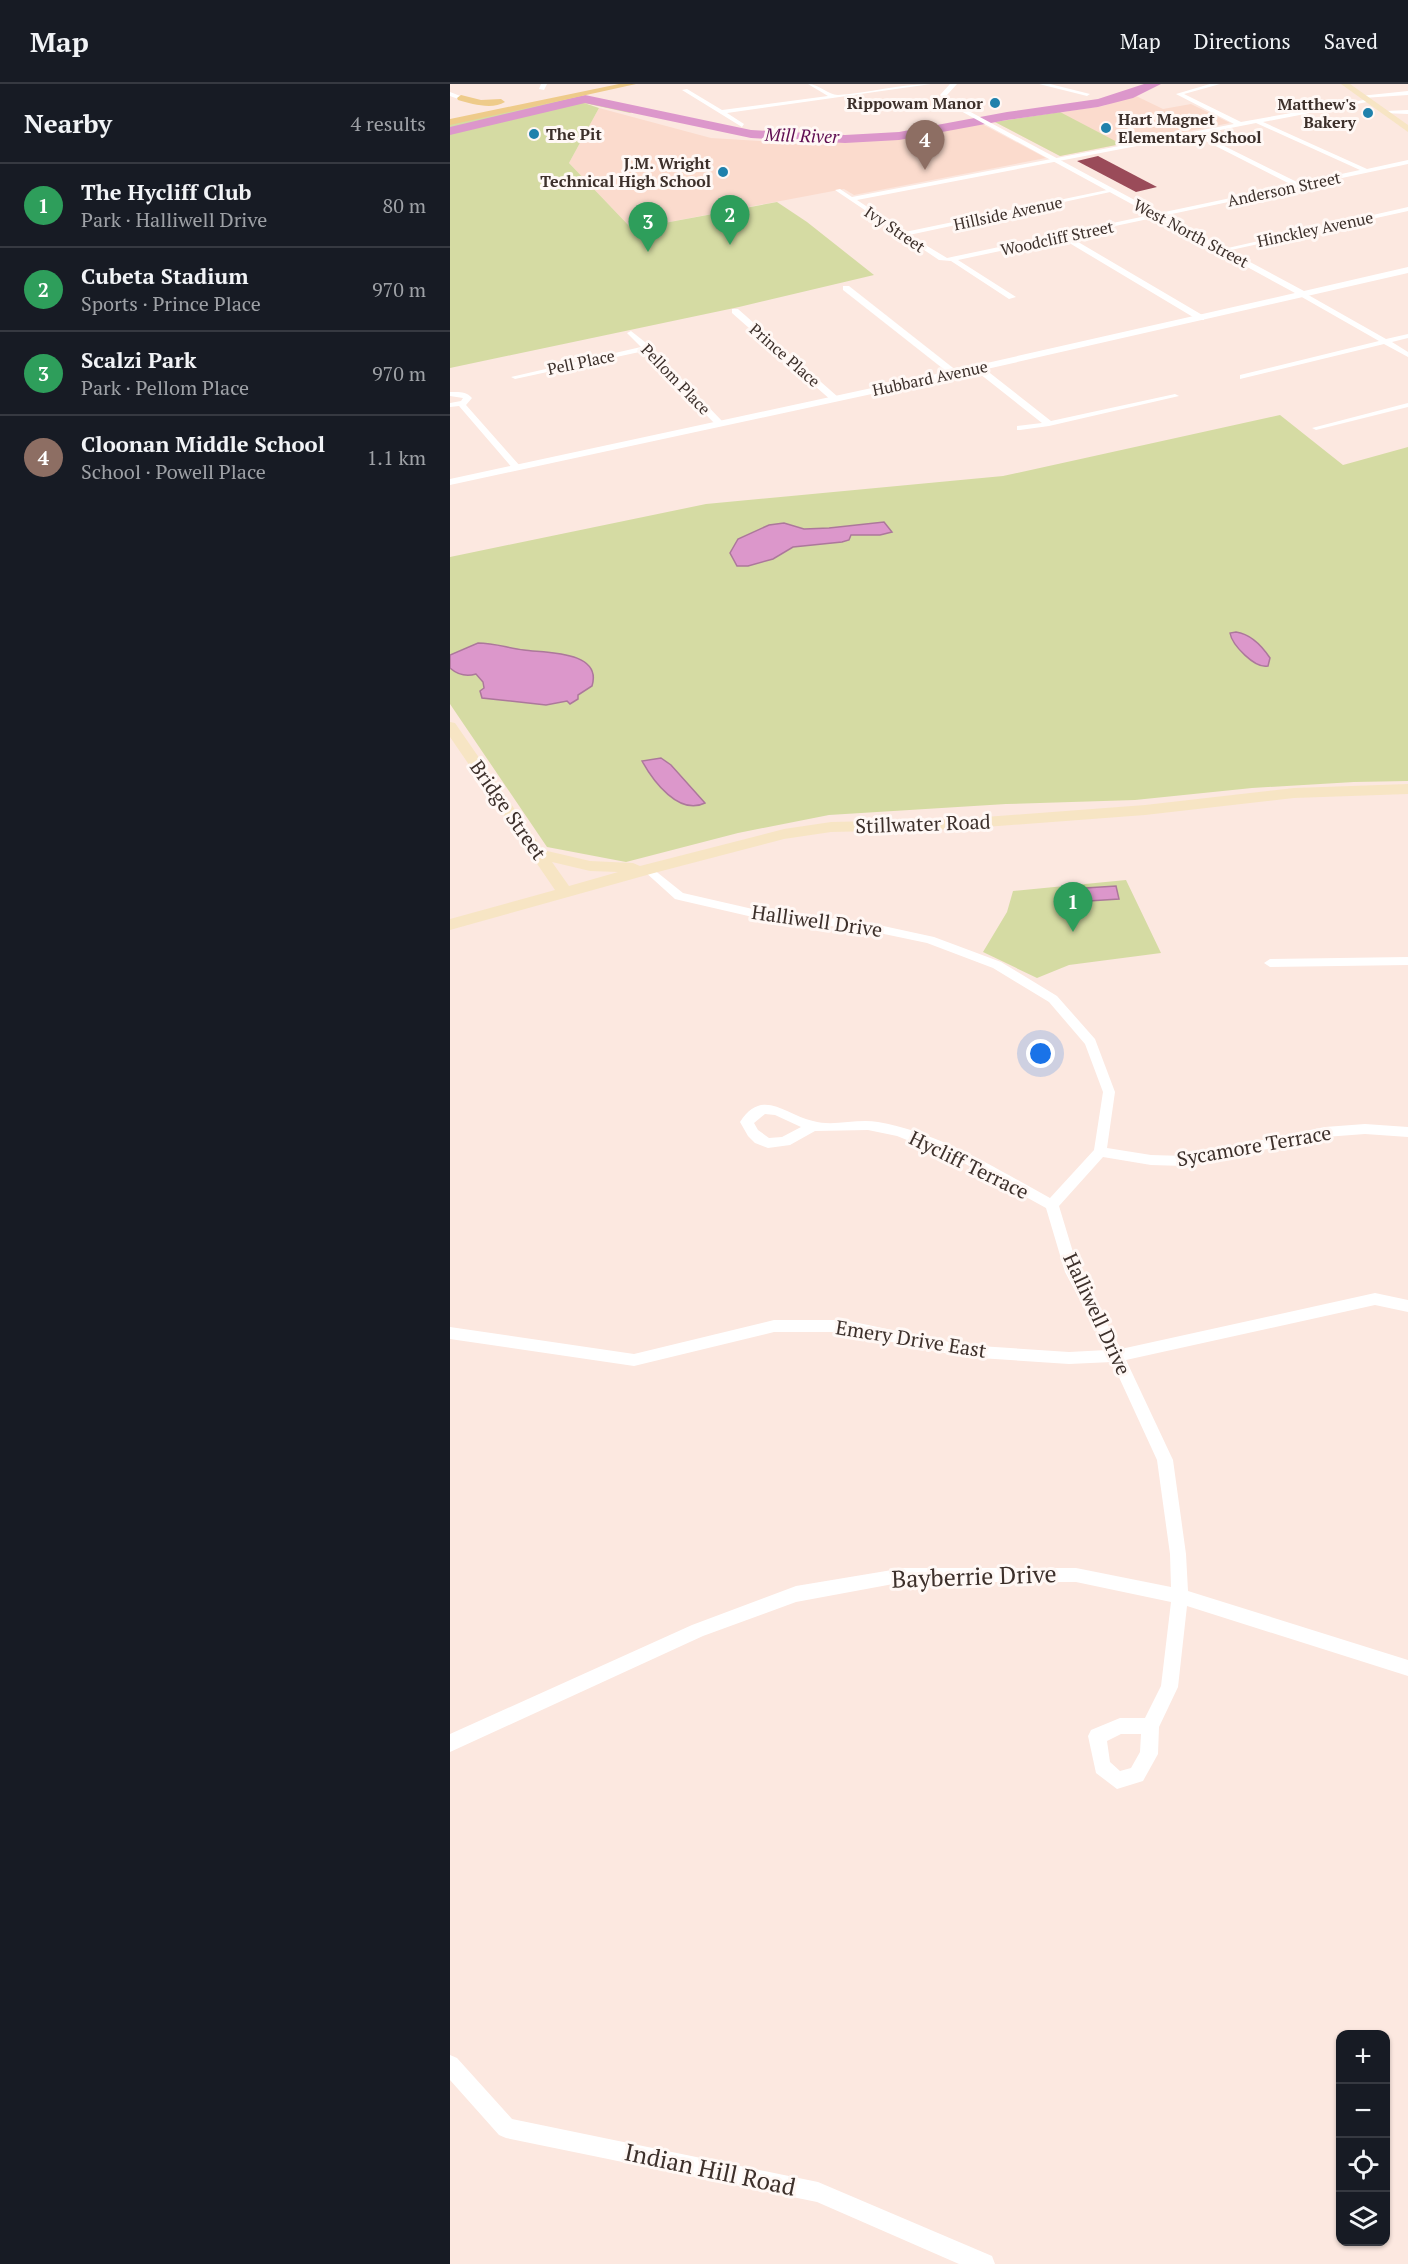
<!DOCTYPE html>
<html lang="en">
<head>
<meta charset="utf-8">
<style>
	body { margin:0; font-family:"PT Serif",serif; background:#242831; color:#f1f3f6 }
	.controls { position:absolute; right:18px; bottom:18px; display:grid; overflow:hidden; border-radius:12px; box-shadow:0 2px 4px #0004 }
	.controls button { width:54px; height:54px; display:grid; place-items:center; padding:0; border:0; border-bottom:2px solid #363941; background:#171b24; color:#f1f3f6; font:30px sans-serif }
	.you { position:absolute; left:591px; top:970px; width:21px; height:21px; margin:-15px; border:4px solid #fff; border-radius:50%; background:#1a73e8; box-shadow:0 0 0 9px #1a73e833 }
	.badge { display:grid; place-items:center; width:39px; height:39px; border-radius:50%; background:#1f81ac; color:#fff; font-size:20px; font-weight:700 }
	.pin { position:absolute; translate:-50% -50px; filter:drop-shadow(0 2px 3px #0008) }
	.pin::after { content:''; position:absolute; top:32px; width:21px; height:18px; background:inherit; clip-path:polygon(0 0,100% 0,50% 100%) }
	.list { margin:0; padding:0; list-style:none }
	h2 { display:flex; justify-content:space-between; align-items:center; height:78px; margin:0; padding:0 24px; font-size:26px }
	h2 small { font-size:20px; font-weight:400; color:#9ea1a6 }
	.list li { display:grid; grid-template-columns:39px 1fr auto; gap:18px; align-items:center; box-sizing:border-box; height:84px; padding:0 24px; border-top:2px solid #363941 }
	.list b { display:block; font-size:22px; white-space:nowrap }
	.list p { margin:0; font-size:20px; white-space:nowrap; color:#9ea1a6 }
	.list em { font-size:20px; font-style:normal; color:#9ea1a6 }
	.icon { flex:none; width:33px; height:33px; fill:none; stroke:currentColor; stroke-width:2; stroke-linecap:round; stroke-linejoin:round }
	.map { position:relative; flex:none; width:958px; height:2180px; overflow:hidden }
	header { display:flex; align-items:center; gap:36px; box-sizing:border-box; height:84px; padding:0 30px; background:#171b24; border-bottom:2px solid #363941 }
	header strong { font-size:28px }
	nav { display:flex; gap:33px; margin-inline-start:auto; font-size:21px }
	main { display:flex }
	aside { flex:1; background:#171b24 }
	.map>svg:first-child { display:block }
	.built { fill:#fbdbcd }
	.green { fill:#d5dba3 }
	.water { fill:#dc97cb; stroke:#ac789b; stroke-width:1.5 }
	.lines { fill:none; stroke-linecap:round; stroke-linejoin:round }
	.river { fill:#dc97cb; fill-rule:evenodd }
	.building { fill:#9a4b59 }
	.minor { fill:#fff; fill-rule:evenodd }
	.tertiary { fill:#fff; fill-rule:evenodd }
	.secondary { fill:#f7e5c4; fill-rule:evenodd }
	.primary { fill:#eecb8a; fill-rule:evenodd }
	.poi-dot { fill:#1f81ac; stroke:#fff8f5; stroke-width:2 }
	.labels { text-anchor:middle; stroke-width:6; stroke-linejoin:round; paint-order:stroke }
	.far-poi-label { font-size:16px; font-weight:bold; fill:#3d302b; stroke:#fff8f5; text-anchor:end }
	.far-street-label { font-size:16px; fill:#3d302b; stroke:#fff8f5 }
	.far-water-label { font-size:18px; font-style:italic; fill:#5f0d52; stroke:#fff8f5 }
	.street-label { font-size:20px; fill:#3d302b; stroke:#fff8f5 }
	.near-street-label { font-size:24px; fill:#3d302b; stroke:#fff8f5 }
</style>
</head>
<body>
<header>
<strong>Map</strong>
<nav><a>Map</a><a>Directions</a><a>Saved</a></nav>
</header>
<main>
<aside>
<h2>Nearby<small>4 results</small></h2>
<ul class="list">
<li><span class="badge" style="background:#2e9e5b">1</span><div><b>The Hycliff Club</b><p>Park · Halliwell Drive</p></div><em>80 m</em></li>
<li><span class="badge" style="background:#2e9e5b">2</span><div><b>Cubeta Stadium</b><p>Sports · Prince Place</p></div><em>970 m</em></li>
<li><span class="badge" style="background:#2e9e5b">3</span><div><b>Scalzi Park</b><p>Park · Pellom Place</p></div><em>970 m</em></li>
<li><span class="badge" style="background:#8d6e63">4</span><div><b>Cloonan Middle School</b><p>School · Powell Place</p></div><em>1.1 km</em></li>
</ul>
</aside>
<div class="map">
<svg width="958" height="2180" viewBox="0 0 958 2180">
	<rect width="100%" height="100%" fill="#fce8e0"/>
	<g class="built">
		<path d="M 684,11 L 713,25 L 741,20 L 780,39 L 610,72 L 545,38 L 653,22 Z"/>
		<path d="M 149,24 L 261,54 L 374,61 L 368,56 L 442,55 L 530,39 L 596,74 L 404,111 L 394,105 L 182,145 L 119,79 Z"/>
	</g>
	<g class="green">
		<path d="M 130,12 L 189,23 L 180,29 L 134,19 L 149,24 L 119,79 L 182,145 L 327,118 L 357,138 L 424,191 L 289,223 L 0,284 L 0,40 Z"/>
		<path d="M 610,28 L 671,60 L 610,72 L 545,38 Z"/>
		<path d="M 830,331 L 893,381 L 958,363 L 958,697 L 904,698 L 802,704 L 685,716 L 556,720 L 379,731 L 288,749 L 176,778 L 97,763 L 0,620 L 0,473 L 256,420 L 553,392 Z"/>
		<path d="M 676,796 L 711,869 L 619,881 L 587,894 L 533,868 L 557,828 L 563,807 Z"/>
	</g>
	<g class="water">
		<path d="M 434,438 L 442,448 L 430,451 L 401,451 L 399,456 L 392,458 L 343,463 L 323,475 L 298,482 L 287,482 L 280,469 L 288,455 L 319,441 L 334,439 L 354,445 L 379,444 Z"/>
		<path d="M 786,548 C 800,550 812,562 820,574 L 818,582 C 805,585 782,561 780,549 Z"/>
		<path d="M 28,559 C 44,559 58,564 74,566 C 93,569 153,566 142,602 L 128,611 L 128,615 L 120,620 L 117,617 L 96,621 L 32,614 L 30,607 L 34,604 L 33,598 L 26,590 C 16,593 8,591 0,584 L 0,571 Z"/>
		<path d="M 211,674 L 221,681 L 255,719 C 229,732 203,697 192,677 Z"/>
		<path d="M 666,802 L 669,815 L 623,818 L 620,805 Z"/>
	</g>
	<g class="lines">
		<path class="river" d="M 694,0 L 711,0 L 683,14 L 648,23 L 557,36 L 449,56 L 395,59 L 301,54 L 135,19 L 0,51 L 0,43 L 135,11 L 301,46 L 395,51 L 449,48 L 557,28 L 648,15 Z"/>
	</g>
	<path class="building" d="M 648,72 L 707,103 L 686,108 L 627,77 Z"/>
	<g class="lines">
		<g class="minor">
			<path d="M 91,0 L 97,0 L 94,6 L 89,5 Z"/>
			<path d="M 358,0 C 369,0 378,11 388,11 C 419,9 449,0 481,0 L 277,29 L 294,40 L 292,43 L 232,6 L 237,5 L 272,26 L 378,12 Z"/>
			<path d="M 589,0 L 600,0 L 640,10 L 637,12 Z"/>
			<path d="M 760,0 L 770,0 L 734,10 L 791,38 L 919,15 L 917,18 L 813,38 L 917,85 L 958,76 L 958,80 L 618,152 L 754,232 L 754,236 L 748,236 L 611,154 L 508,176 L 566,213 L 559,215 L 501,177 L 489,176 L 385,106 L 390,105 L 402,113 L 784,40 L 726,10 ZM 806,39 L 910,86 L 849,99 L 750,50 ZM 744,51 L 842,101 L 497,174 L 459,151 L 665,107 L 662,105 L 455,148 L 407,116 Z"/>
			<path d="M 958,7 L 958,11 L 913,14 L 910,12 Z"/>
			<path d="M 0,8 L 13,13 L 14,14 L 11,16 L 0,12 Z"/>
			<path d="M 958,26 L 958,30 L 933,29 L 936,27 Z"/>
			<path d="M 958,123 L 958,127 L 772,168 L 769,166 Z"/>
			<path d="M 393,202 L 399,202 L 507,287 L 507,291 L 501,291 L 393,206 Z"/>
			<path d="M 853,208 L 936,255 L 958,250 L 958,254 L 942,258 L 958,268 L 958,273 L 934,260 L 790,295 L 790,291 L 929,257 L 850,212 L 849,210 Z"/>
			<path d="M 282,225 L 288,225 L 388,313 L 388,317 L 382,317 L 282,229 Z"/>
			<path d="M 181,247 L 200,262 L 273,338 L 273,342 L 267,342 L 194,267 L 65,295 L 61,293 L 191,263 L 177,249 Z"/>
			<path d="M 525,282 L 531,282 L 601,337 L 725,310 L 729,312 L 599,342 L 570,346 L 567,346 L 567,342 L 592,339 L 525,286 Z"/>
			<path d="M 0,308 C 9,308 16,307 22,314 L 16,321 L 70,382 L 70,386 L 64,386 L 9,322 L 0,323 L 0,319 L 11,317 L 13,314 L 0,312 Z"/>
			<path d="M 958,319 L 958,323 L 866,346 L 862,344 Z"/>
			<path d="M 198,781 L 233,809 L 307,826 L 415,838 L 484,853 L 551,878 L 607,912 L 645,955 L 665,1008 L 657,1064 L 701,1071 L 734,1072 L 875,1043 L 915,1040 L 958,1043 L 958,1053 L 915,1050 L 875,1053 L 734,1082 L 701,1081 L 653,1073 L 609,1122 L 629,1188 L 671,1265 L 925,1209 L 958,1216 L 958,1228 L 925,1221 L 676,1276 L 723,1376 L 736,1470 L 738,1507 L 958,1576 L 958,1592 L 737,1522 L 728,1603 L 709,1643 L 708,1670 L 693,1697 L 667,1705 L 646,1689 L 638,1652 L 641,1646 L 670,1634 L 695,1634 L 711,1602 L 721,1518 L 626,1498 L 454,1498 L 346,1518 L 253,1552 L 0,1668 L 0,1650 L 242,1541 L 346,1502 L 454,1484 L 626,1484 L 721,1503 L 720,1470 L 707,1376 L 662,1278 L 619,1280 L 514,1273 L 394,1248 L 324,1248 L 184,1282 L 0,1255 L 0,1243 L 184,1270 L 324,1236 L 394,1236 L 514,1261 L 619,1268 L 657,1266 L 615,1188 L 596,1124 L 512,1078 L 447,1052 L 418,1046 L 365,1047 L 340,1061 L 318,1064 L 305,1059 L 298,1052 L 290,1038 C 312,1003 336,1031 363,1037 C 384,1043 407,1034 428,1038 C 490,1049 545,1084 600,1114 L 644,1066 L 653,1008 L 635,960 L 599,918 L 543,884 L 477,859 L 415,846 L 307,834 L 229,816 L 225,815 L 194,787 L 194,783 ZM 315,1030 L 325,1031 L 351,1043 L 332,1053 L 319,1054 L 308,1046 L 304,1039 ZM 671,1650 L 691,1650 L 690,1668 L 681,1684 L 670,1687 L 660,1678 L 657,1657 Z"/>
			<path d="M 958,873 L 958,881 L 820,883 L 814,879 L 820,875 Z"/>
			<path d="M 0,1971 L 7,1974 L 62,2035 L 368,2098 L 542,2172 L 545,2180 L 509,2180 L 367,2118 L 56,2054 L 49,2051 L 0,1996 Z"/>
		</g>
		<path class="tertiary" d="M 500,0 L 507,0 L 497,11 L 502,18 L 854,207 L 958,183 L 958,189 L 528,287 L 0,401 L 0,395 L 528,281 L 845,209 L 498,20 L 490,11 Z"/>
		<g class="secondary">
			<path d="M 891,0 L 900,0 L 958,41 L 958,48 Z"/>
			<path d="M 0,638 L 5,639 L 93,766 L 140,777 L 183,779 L 190,782 L 334,745 L 381,738 L 509,735 L 695,721 L 844,704 L 958,700 L 958,710 L 844,714 L 695,731 L 509,745 L 381,748 L 334,755 L 204,789 L 0,846 L 0,835 L 105,806 L 0,653 ZM 102,778 L 140,787 L 168,788 L 119,802 Z"/>
		</g>
		<g class="primary">
			<path d="M 169,0 L 186,0 L 0,41 L 0,35 Z"/>
			<path d="M 11,11 L 31,16 L 51,15 L 55,18 C 42,26 22,20 8,16 L 7,14 Z"/>
		</g>
	</g>
	<g class="poi-dot">
		<circle cx="545" cy="19" r="6"/>
		<circle cx="918" cy="29" r="6"/>
		<circle cx="656" cy="44" r="6"/>
		<circle cx="84" cy="50" r="6"/>
		<circle cx="273" cy="88" r="6"/>
	</g>
	<g class="labels">
		<g class="far-poi-label">
			<text x="533" y="25">Rippowam Manor</text>
			<text x="906" y="26">Matthew's<tspan x="906" dy="18">Bakery</tspan></text>
			<text x="668" y="41" text-anchor="start">Hart Magnet<tspan x="668" dy="18">Elementary School</tspan></text>
			<text x="96" y="56" text-anchor="start">The Pit</text>
			<text x="261" y="85">J.M. Wright<tspan x="261" dy="18">Technical High School</tspan></text>
		</g>
		<g class="far-street-label">
			<text transform="translate(834 105) rotate(-12)" y="6">Anderson Street</text>
			<text transform="translate(558 129) rotate(-12)" y="6">Hillside Avenue</text>
			<text transform="translate(445 145) rotate(34)" y="6">Ivy Street</text>
			<text transform="translate(865 145) rotate(-12)" y="6">Hinckley Avenue</text>
			<text transform="translate(741 149) rotate(28)" y="6">West North Street</text>
			<text transform="translate(607 154) rotate(-12)" y="6">Woodcliff Street</text>
			<text transform="translate(335 271) rotate(41)" y="6">Prince Place</text>
			<text transform="translate(131 278) rotate(-12)" y="6">Pell Place</text>
			<text transform="translate(480 294) rotate(-12)" y="6">Hubbard Avenue</text>
			<text transform="translate(226 295) rotate(46)" y="6">Pellom Place</text>
		</g>
		<g class="far-water-label">
			<text transform="translate(352 52) rotate(2)" y="6">Mill River</text>
		</g>
		<g class="street-label">
			<text transform="translate(58 726) rotate(55)" y="7">Bridge Street</text>
			<text transform="translate(473 740) rotate(-2)" y="7">Stillwater Road</text>
			<text transform="translate(367 837) rotate(8)" y="7">Halliwell Drive</text>
			<text transform="translate(804 1062) rotate(-10)" y="7">Sycamore Terrace</text>
			<text transform="translate(519 1081) rotate(26)" y="7">Hycliff Terrace</text>
			<text transform="translate(647 1230) rotate(65)" y="7">Halliwell Drive</text>
			<text transform="translate(461 1255) rotate(9)" y="7">Emery Drive East</text>
		</g>
		<g class="near-street-label">
			<text transform="translate(524 1493) rotate(-2)" y="8">Bayberrie Drive</text>
			<text transform="translate(260 2086) rotate(12)" y="8">Indian Hill Road</text>
		</g>
	</g>
</svg>
<div class="controls">
<button>+</button>
<button>−</button>
<button><svg class="icon" aria-label="locate" viewBox="0 0 24 24"><circle cx="12" cy="12" r="6"/><path d="M12 2v4M12 18v4M2 12h4M18 12h4"/></svg></button>
<button><svg class="icon" aria-label="layers" viewBox="0 0 24 24"><path d="M12 4l9 5-9 5-9-5zM3 14l9 5 9-5"/></svg></button>
</div>
<div class="you"></div>
<div class="pin badge" style="left:623px;top:848px;background:#2e9e5b">1</div>
<div class="pin badge" style="left:280px;top:161px;background:#2e9e5b">2</div>
<div class="pin badge" style="left:198px;top:168px;background:#2e9e5b">3</div>
<div class="pin badge" style="left:475px;top:86px;background:#8d6e63">4</div>
</div>
</main>
</body>
</html>
